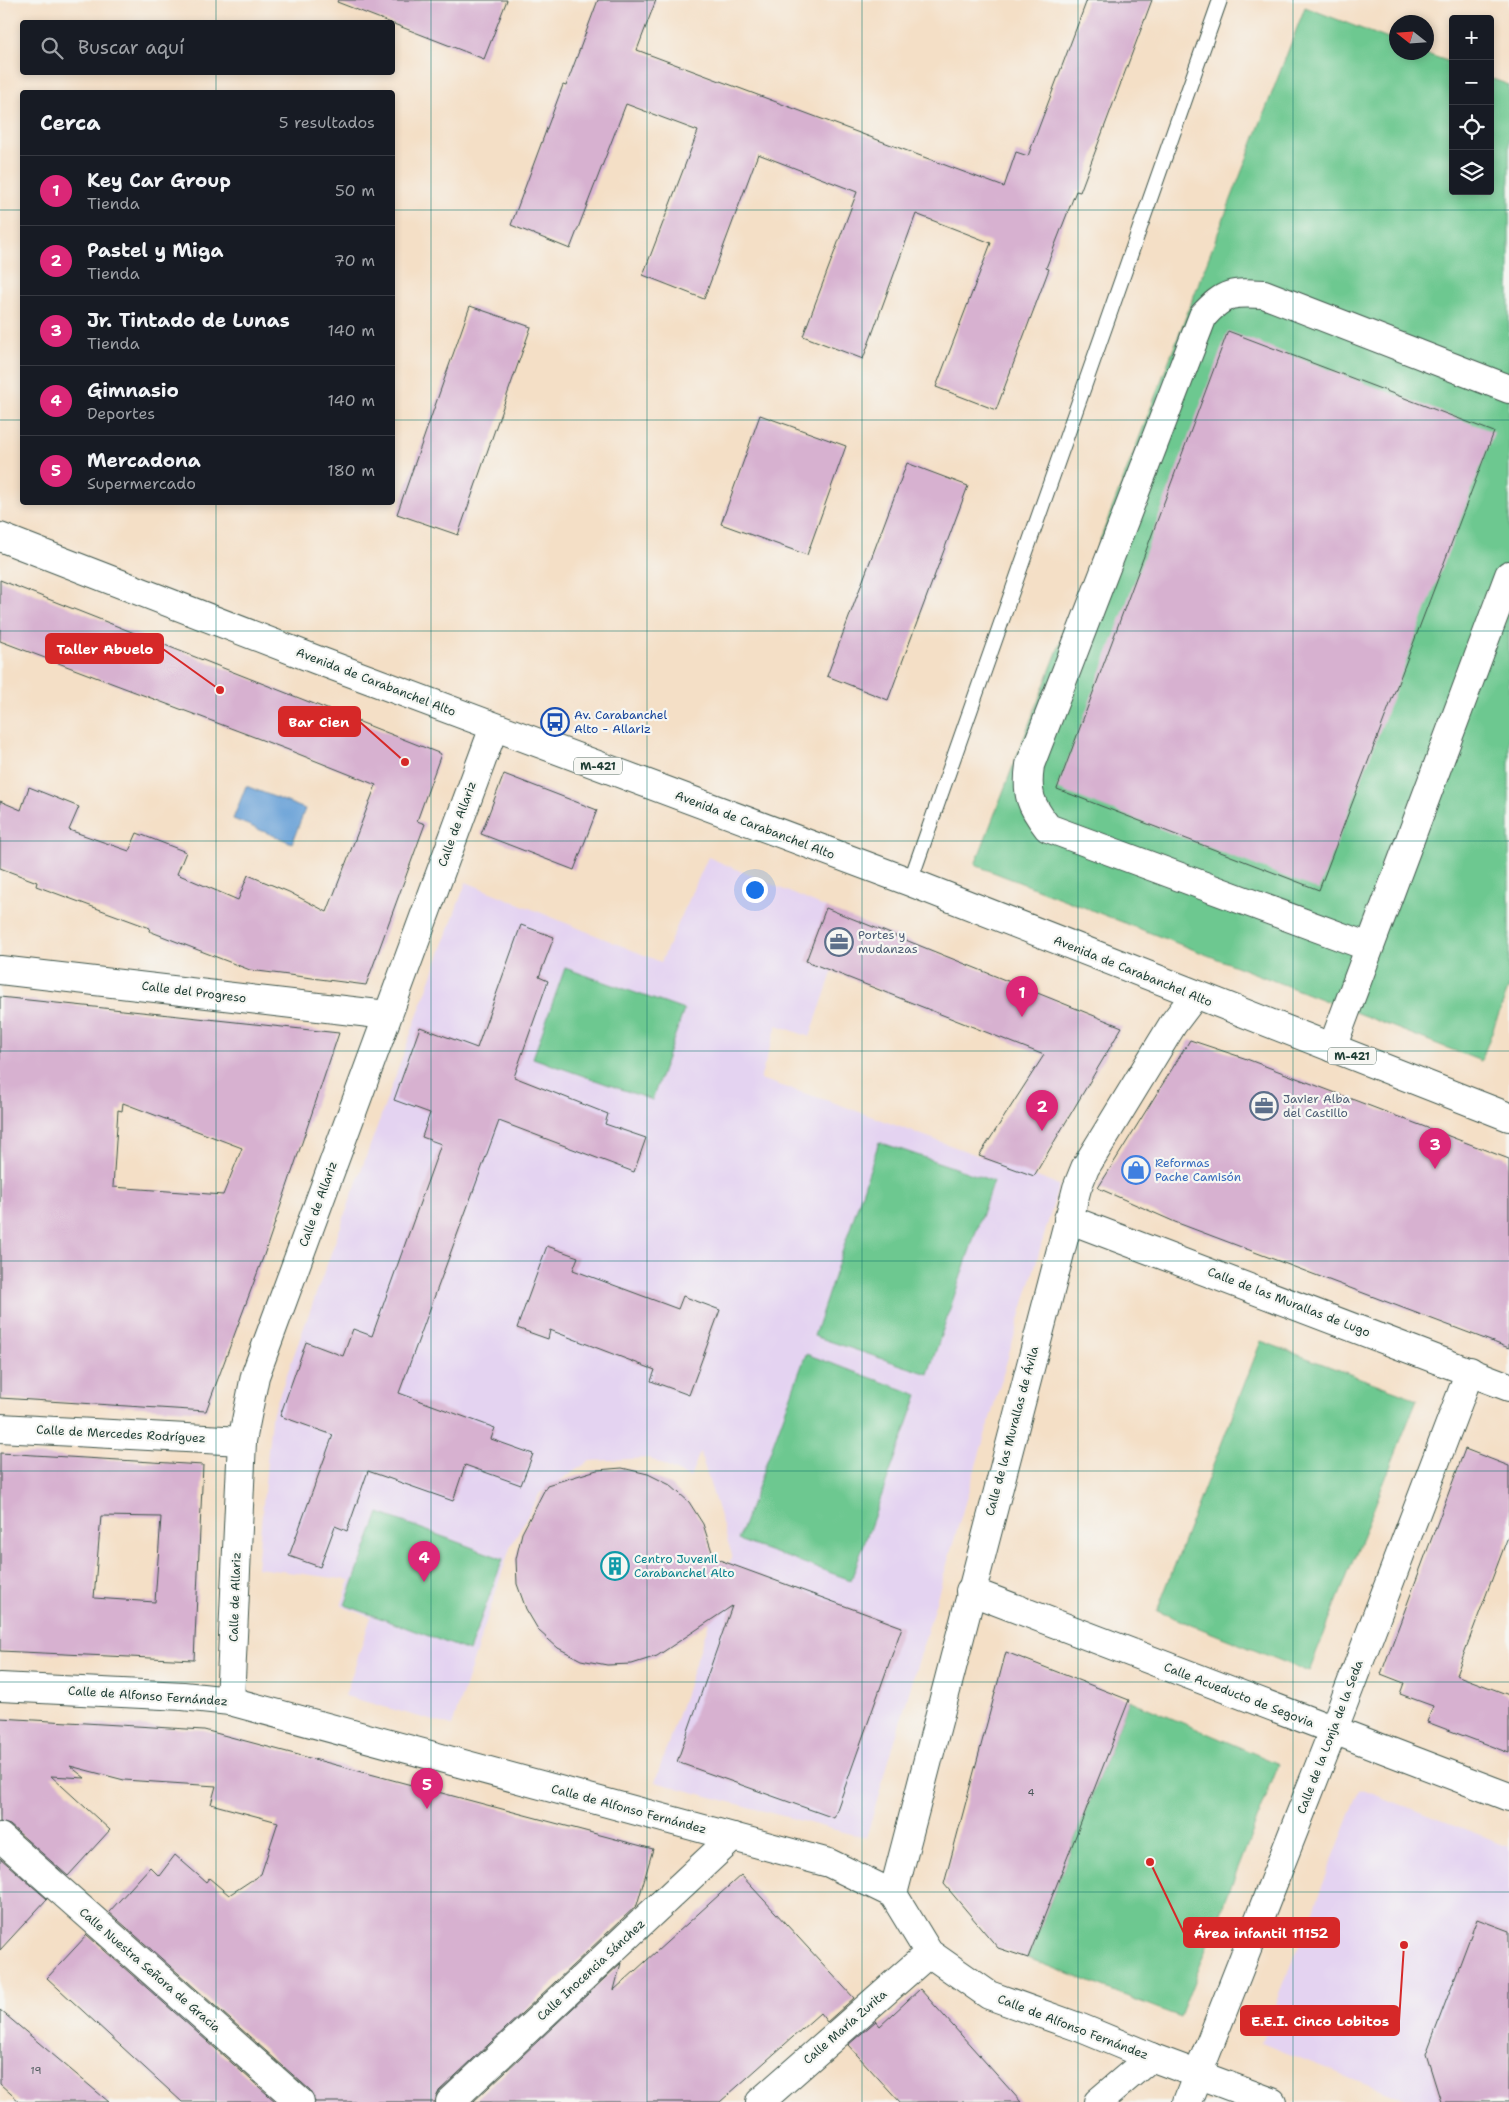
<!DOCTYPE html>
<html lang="es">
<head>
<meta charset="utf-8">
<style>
	body { margin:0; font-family:"Shantell Sans",sans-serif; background:#20242c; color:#f1f3f6 }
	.controls { position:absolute; right:15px; top:15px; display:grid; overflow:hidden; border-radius:5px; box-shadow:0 2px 8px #0003 }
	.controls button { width:45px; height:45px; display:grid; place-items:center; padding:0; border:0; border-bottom:1px solid #363941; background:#171b24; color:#f1f3f6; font:25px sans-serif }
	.compass { position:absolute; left:1389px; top:15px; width:45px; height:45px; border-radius:50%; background:#171b24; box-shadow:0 2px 8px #0003; rotate:287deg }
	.you { position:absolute; left:754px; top:889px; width:18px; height:18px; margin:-12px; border:4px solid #fff; border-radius:50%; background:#1a73e8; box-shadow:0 0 0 8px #1a73e833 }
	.badge { display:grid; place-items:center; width:32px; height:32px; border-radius:50%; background:#db2777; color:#fff; font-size:16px; font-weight:700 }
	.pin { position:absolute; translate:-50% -41px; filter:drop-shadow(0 1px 2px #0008) }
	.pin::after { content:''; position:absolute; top:26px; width:18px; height:15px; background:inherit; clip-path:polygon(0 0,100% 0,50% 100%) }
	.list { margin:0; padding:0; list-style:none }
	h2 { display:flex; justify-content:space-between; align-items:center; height:65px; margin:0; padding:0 20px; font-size:21px }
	h2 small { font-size:16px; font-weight:400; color:#9ea1a6 }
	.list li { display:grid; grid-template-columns:32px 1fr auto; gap:15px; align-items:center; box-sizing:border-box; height:70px; padding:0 20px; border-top:1px solid #363941 }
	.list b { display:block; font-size:19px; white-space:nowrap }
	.list p { margin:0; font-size:16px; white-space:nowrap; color:#9ea1a6 }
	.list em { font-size:16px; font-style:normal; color:#9ea1a6 }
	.icon { flex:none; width:28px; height:28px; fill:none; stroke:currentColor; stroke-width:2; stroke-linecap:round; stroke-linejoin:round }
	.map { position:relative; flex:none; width:1509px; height:2102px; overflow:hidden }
	.search { position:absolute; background:#171b24; box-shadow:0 2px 8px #0003; left:20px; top:20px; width:375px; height:55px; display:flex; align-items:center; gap:12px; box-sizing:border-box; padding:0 18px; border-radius:5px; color:#9ea1a6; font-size:19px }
	.panel { position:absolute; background:#171b24; box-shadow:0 2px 8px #0003; left:20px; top:90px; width:375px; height:415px; border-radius:5px }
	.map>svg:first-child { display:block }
	.built { fill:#e4d3f1 }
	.green { fill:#6dc890; stroke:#468262 }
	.water { fill:#68a0d7; stroke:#446e86 }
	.building { fill:#d7b1d0; fill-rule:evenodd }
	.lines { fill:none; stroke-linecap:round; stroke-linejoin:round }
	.lane-casing { stroke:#3f554a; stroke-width:16 }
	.street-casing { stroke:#3f554a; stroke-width:30 }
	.primary-casing { stroke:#3f554a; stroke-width:30 }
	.lane { stroke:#fff; stroke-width:14 }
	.street { stroke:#fff; stroke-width:28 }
	.primary { stroke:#fff; stroke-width:28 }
	.grid { fill:none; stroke:#0f766e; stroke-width:1; stroke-opacity:0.55 }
	.labels { text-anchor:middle; stroke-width:4.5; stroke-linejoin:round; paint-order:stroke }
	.number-label { font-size:10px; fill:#4d5a5b }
	.shield { fill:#f6f6f2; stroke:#60746d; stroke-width:1 }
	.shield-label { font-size:11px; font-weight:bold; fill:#1f3d34 }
	.street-label { font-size:12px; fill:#1f3d34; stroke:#f6f6f2 }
	.transit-label { font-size:12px; fill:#164399; stroke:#f6f6f2; text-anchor:start }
	.service-label { font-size:12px; fill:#4e5e75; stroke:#f6f6f2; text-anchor:start }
	.shop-label { font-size:12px; fill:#366cbe; stroke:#f6f6f2; text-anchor:start }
	.culture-label { font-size:12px; fill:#0d838f; stroke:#f6f6f2; text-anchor:start }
	.leader { fill:none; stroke:#d62828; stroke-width:2 }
	.callout-dot { fill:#d62828; stroke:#f6f6f2; stroke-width:2 }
	.callout { fill:#d62828; stroke:#d62828; stroke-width:2 }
	.callout-label { font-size:14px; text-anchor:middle; font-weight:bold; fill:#fff }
</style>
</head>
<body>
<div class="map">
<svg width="1509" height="2102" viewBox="0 0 1509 2102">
	<rect width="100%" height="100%" fill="#f6f6f2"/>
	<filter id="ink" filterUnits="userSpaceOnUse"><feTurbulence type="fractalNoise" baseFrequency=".02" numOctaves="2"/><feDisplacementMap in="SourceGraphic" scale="10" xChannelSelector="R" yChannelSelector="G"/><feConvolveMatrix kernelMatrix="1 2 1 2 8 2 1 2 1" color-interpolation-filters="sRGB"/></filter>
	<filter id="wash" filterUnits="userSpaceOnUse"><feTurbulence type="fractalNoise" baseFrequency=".0096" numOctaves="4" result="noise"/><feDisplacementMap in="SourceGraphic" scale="20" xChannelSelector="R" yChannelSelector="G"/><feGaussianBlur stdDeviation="1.12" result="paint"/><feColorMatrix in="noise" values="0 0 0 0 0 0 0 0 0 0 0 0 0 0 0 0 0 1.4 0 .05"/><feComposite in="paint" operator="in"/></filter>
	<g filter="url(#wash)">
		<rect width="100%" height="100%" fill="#f4dfc6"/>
		<g class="built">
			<path d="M 708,857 L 826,908 L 807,961 L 833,970 L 810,1037 L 777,1025 L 760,1079 L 832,1102 L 1059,1185 L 866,1838 L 655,1782 L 732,1555 L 700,1452 L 690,1478 L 649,1458 L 590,1461 L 540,1493 L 510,1548 L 452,1726 L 345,1696 L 371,1617 L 341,1606 L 350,1580 L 257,1568 L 271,1418 L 466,882 L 661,962 Z"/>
			<path d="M 1360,1789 L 1509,1846 L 1509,2102 L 1413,2102 L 1261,2043 Z"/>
		</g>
		<g class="green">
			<path d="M 1305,7 L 1396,42 L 1396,52 L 1424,53 L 1453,63 L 1453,191 L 1490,191 L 1490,78 L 1509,85 L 1509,987 L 1481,1061 L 975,865 Z"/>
			<path d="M 565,968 L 684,1010 L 652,1100 L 533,1058 Z"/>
			<path d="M 879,1142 L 993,1181 L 928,1374 L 814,1336 Z"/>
			<path d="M 1261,1341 L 1417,1399 L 1309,1672 L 1157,1611 Z"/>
			<path d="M 806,1354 L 918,1395 L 851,1580 L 738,1540 Z"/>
			<path d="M 379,1513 L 503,1559 L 469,1651 L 345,1605 Z"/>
			<path d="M 1129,1700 L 1279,1764 L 1180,2017 L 1028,1958 Z"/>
		</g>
		<path class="water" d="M 246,786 L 305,809 L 292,843 L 233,819 Z"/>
		<g id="blocks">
			<g class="building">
				<path d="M 338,0 L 507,0 L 484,59 L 337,2 Z"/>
				<path d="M 598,0 L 656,0 L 637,50 L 1004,187 L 1016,152 L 1028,156 L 1087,0 L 1152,0 L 1080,192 L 1076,191 L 1046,268 L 1049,269 L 996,410 L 936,387 L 991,243 L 916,214 L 863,359 L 803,336 L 857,192 L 758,154 L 704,299 L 643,275 L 698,131 L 626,104 L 570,249 L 511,225 L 563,85 L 566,86 Z"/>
				<path d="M 470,306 L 531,327 L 458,535 L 397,514 Z"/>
				<path d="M 1228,331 L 1494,432 L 1319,890 L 1057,789 Z"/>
				<path d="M 760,415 L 846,446 L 807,555 L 721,524 Z"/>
				<path d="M 907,463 L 968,486 L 888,700 L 827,676 Z"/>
				<path d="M 0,580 L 441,754 L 417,821 L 425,824 L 366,985 L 250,970 L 149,931 L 150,928 L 36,886 L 37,882 L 0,868 L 0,801 L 21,810 L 29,787 L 79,807 L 69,830 L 129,851 L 137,833 L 186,852 L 177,874 L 238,900 L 248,875 L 289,892 L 327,912 L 376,785 L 286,749 L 0,641 Z"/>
				<path d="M 504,774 L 597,810 L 574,870 L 481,834 Z"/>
				<path d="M 826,908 L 1122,1027 L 1034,1176 L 979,1156 L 1044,1055 L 806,961 Z"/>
				<path d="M 521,925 L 554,937 L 539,977 L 548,981 L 514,1077 L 608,1114 L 605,1124 L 646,1138 L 634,1172 L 499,1121 L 399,1393 L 495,1428 L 491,1439 L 533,1454 L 521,1485 L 465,1465 L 453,1501 L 368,1471 L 347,1531 L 335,1526 L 320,1567 L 289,1556 L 333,1435 L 280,1416 L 306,1342 L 343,1356 L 353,1329 L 372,1336 L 441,1144 L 422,1137 L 430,1113 L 394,1100 L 420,1027 L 477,1048 Z"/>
				<path d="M 0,997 L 339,1033 L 264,1255 L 206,1411 L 0,1398 ZM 123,1103 L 242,1148 L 223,1195 L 113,1187 L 118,1110 L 122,1111 Z"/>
				<path d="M 1190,1040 L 1244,1058 L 1509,1159 L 1509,1348 L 1175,1222 L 1098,1188 Z"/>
				<path d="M 547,1246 L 578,1257 L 573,1270 L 678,1309 L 683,1296 L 720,1310 L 689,1395 L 651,1381 L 655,1370 L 550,1330 L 548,1339 L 517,1328 Z"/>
				<path d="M 1465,1449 L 1509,1466 L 1509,1534 L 1456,1675 L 1509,1695 L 1509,1753 L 1427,1722 L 1433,1706 L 1400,1694 L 1404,1683 L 1381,1674 Z"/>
				<path d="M 0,1453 L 203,1465 L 194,1660 L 0,1651 ZM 101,1516 L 161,1517 L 155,1602 L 94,1598 Z"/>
				<path d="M 622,1468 L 648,1474 L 670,1485 L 689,1502 L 703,1524 L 714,1558 L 902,1627 L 834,1818 L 677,1762 L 732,1606 L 657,1656 L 632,1664 L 607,1665 L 581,1660 L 558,1648 L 539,1631 L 526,1609 L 517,1584 L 516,1559 L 522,1533 L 547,1485 L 597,1470 Z"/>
				<path d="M 1006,1652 L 1129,1700 L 1028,1958 L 998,1948 L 944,1884 Z"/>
				<path d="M 0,1718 L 204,1730 L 653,1849 L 637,1905 L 439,2091 L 435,2102 L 315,2102 L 310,2090 L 109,1912 L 150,1867 L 159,1876 L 175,1855 L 206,1882 L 209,1878 L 229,1895 L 261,1874 L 278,1822 L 211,1804 L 216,1786 L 124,1780 L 70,1766 L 85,1778 L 51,1776 L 110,1830 L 68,1876 L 10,1825 L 0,1822 Z"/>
				<path d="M 0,1858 L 47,1899 L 0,1950 Z"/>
				<path d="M 741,1875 L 854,1998 L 827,2022 L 820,2013 L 720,2102 L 473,2102 L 621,1963 L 614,1990 Z"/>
				<path d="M 1477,1919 L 1509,1931 L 1509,2102 L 1441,2102 L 1426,2054 Z"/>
				<path d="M 87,1935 L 276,2102 L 182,2102 L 47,1978 Z"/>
				<path d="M 920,1989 L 1021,2102 L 900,2102 L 848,2045 L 876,2021 L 880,2026 Z"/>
				<path d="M 0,2010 L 109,2102 L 20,2102 L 0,2084 Z"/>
			</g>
		</g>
	</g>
	<g filter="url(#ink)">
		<use href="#blocks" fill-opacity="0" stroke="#3f554a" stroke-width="1"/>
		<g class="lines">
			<defs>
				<path id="lane" d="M 910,882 L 1220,0"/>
				<g id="street">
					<path d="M 1369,947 L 1048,828 C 1030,805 1026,794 1030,765 L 1203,316 C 1225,292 1232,292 1264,294 L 1509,389"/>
					<path d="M 0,970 L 387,1015"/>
					<path d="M 1332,1048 L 1509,575"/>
					<path d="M 1068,1219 L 1509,1387"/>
					<path d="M 0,1428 L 242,1441"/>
					<path d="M 970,1591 L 1509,1797"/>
					<path d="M 0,1687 L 183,1696 L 230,1701 L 829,1863 L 893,1894 L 929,1953 L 989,1995 L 1081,2028 L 1151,2057 L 1272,2102"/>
					<path d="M 230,1701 L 242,1441 L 255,1376 L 494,727"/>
					<path d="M 0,1837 L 300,2102"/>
					<path d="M 893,1894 L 1077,1188 L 1085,1168 L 1173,1024 L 1195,995"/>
					<path d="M 450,2102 L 733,1837"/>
					<path d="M 760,2102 L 929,1953"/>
					<path d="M 1098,2102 L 1151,2057"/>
					<path d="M 1187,2102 L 1333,1731 L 1470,1371"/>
				</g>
				<path id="primary" d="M 0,537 L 317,660 L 910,882 L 1509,1117"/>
			</defs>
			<use href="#lane" class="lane-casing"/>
			<use href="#street" class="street-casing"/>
			<use href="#primary" class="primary-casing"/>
			<use href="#lane" class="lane"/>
			<use href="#street" class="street"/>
			<use href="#primary" class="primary"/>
		</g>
	</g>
	<path class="grid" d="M 216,0 L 216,22M 431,0 L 431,2102M 647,0 L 647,2102M 862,0 L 862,2102M 1078,0 L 1078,2102M 1293,0 L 1293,2102M 216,72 L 216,92M 0,210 L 22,210M 392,210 L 1509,210M 0,420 L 22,420M 392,420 L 1509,420M 216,502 L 216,2102M 0,631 L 1509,631M 0,841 L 1509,841M 0,1051 L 1509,1051M 0,1261 L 1509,1261M 0,1471 L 1509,1471M 0,1682 L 1509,1682M 0,1892 L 1509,1892"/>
	<defs>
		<symbol id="bus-ring" viewBox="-11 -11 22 22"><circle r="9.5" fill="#f6f6f2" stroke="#1a4fb4" stroke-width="1.5"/><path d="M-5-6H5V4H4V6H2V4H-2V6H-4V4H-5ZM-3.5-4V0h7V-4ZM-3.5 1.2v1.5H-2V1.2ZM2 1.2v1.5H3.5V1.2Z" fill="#1a4fb4"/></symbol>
		<symbol id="office-ring" viewBox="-11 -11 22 22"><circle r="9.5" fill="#f6f6f2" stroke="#5c6f8a" stroke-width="1.5"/><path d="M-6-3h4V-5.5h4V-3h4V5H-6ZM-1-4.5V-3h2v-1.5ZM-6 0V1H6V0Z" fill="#5c6f8a"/></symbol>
		<symbol id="shop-ring" viewBox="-11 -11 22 22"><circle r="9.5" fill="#f6f6f2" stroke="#3f7fe0" stroke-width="1.5"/><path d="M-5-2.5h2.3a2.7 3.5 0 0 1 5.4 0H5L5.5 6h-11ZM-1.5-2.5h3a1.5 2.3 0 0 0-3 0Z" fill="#3f7fe0"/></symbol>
		<symbol id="building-ring" viewBox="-11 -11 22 22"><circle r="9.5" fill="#f6f6f2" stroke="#0f9aa8" stroke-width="1.5"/><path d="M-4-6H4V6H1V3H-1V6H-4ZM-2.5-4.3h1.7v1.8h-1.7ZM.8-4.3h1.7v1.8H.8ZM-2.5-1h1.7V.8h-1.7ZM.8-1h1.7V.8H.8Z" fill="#0f9aa8"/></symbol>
	</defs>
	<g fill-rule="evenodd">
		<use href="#bus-ring" x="539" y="706" width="32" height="32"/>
		<use href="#office-ring" x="823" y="926" width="32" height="32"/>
		<use href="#office-ring" x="1248" y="1090" width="32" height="32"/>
		<use href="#shop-ring" x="1120" y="1154" width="32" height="32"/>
		<use href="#building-ring" x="599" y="1550" width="32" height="32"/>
	</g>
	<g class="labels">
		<g class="number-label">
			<text x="1031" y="1796">4</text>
			<text x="36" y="2074">19</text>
		</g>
		<g class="shield">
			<rect x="574" y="757.5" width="48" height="17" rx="4"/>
			<rect x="1328" y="1047.5" width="48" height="17" rx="4"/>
		</g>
		<g class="shield-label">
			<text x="598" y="770">M-421</text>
			<text x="1352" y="1060">M-421</text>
		</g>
		<g class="street-label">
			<text transform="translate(376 682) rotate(21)" y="4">Avenida de Carabanchel Alto</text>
			<text transform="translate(457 824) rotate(-70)" y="4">Calle de Allariz</text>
			<text transform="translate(755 825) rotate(21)" y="4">Avenida de Carabanchel Alto</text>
			<text transform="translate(1133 971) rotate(22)" y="4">Avenida de Carabanchel Alto</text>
			<text transform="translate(194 992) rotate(7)" y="4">Calle del Progreso</text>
			<text transform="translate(318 1204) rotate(-70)" y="4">Calle de Allariz</text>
			<text transform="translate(1289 1302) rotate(21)" y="4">Calle de las Murallas de Lugo</text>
			<text transform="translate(1012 1431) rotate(-75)" y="4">Calle de las Murallas de Ávila</text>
			<text transform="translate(121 1434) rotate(3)" y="4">Calle de Mercedes Rodríguez</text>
			<text transform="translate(235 1597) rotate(-88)" y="4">Calle de Allariz</text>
			<text transform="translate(1239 1695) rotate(21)" y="4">Calle Acueducto de Segovia</text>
			<text transform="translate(148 1696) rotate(4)" y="4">Calle de Alfonso Fernández</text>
			<text transform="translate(1330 1737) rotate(-69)" y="4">Calle de la Lonja de la Seda</text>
			<text transform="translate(629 1809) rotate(15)" y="4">Calle de Alfonso Fernández</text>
			<text transform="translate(150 1970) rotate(41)" y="4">Calle Nuestra Señora de Gracia</text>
			<text transform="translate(591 1970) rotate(-43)" y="4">Calle Inocencia Sánchez</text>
			<text transform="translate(845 2027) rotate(-41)" y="4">Calle María Zurita</text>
			<text transform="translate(1073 2027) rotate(21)" y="4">Calle de Alfonso Fernández</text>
		</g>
		<g class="transit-label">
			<text x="574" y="719">Av. Carabanchel<tspan x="574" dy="14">Alto - Allariz</tspan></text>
		</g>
		<g class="service-label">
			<text x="858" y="939">Portes y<tspan x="858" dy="14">mudanzas</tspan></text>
			<text x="1283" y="1103">Javier Alba<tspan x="1283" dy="14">del Castillo</tspan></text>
		</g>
		<g class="shop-label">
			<text x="1155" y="1167">Reformas<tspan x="1155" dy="14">Pache Camisón</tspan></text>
		</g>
		<g class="culture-label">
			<text x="634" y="1563">Centro Juvenil<tspan x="634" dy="14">Carabanchel Alto</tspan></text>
		</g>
	</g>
	<path class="leader" d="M220 690L163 649M405 762L360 722M1150 1862L1184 1933M1404 1945L1399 2021"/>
	<g class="callout-dot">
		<circle cx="220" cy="690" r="5"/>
		<circle cx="405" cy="762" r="5"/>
		<circle cx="1150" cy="1862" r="5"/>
		<circle cx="1404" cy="1945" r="5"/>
	</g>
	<g class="callout">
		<rect x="46" y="634" width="117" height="29" rx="5"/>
		<rect x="279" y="707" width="81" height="29" rx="5"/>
		<rect x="1184" y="1918" width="155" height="29" rx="5"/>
		<rect x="1241" y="2006" width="158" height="29" rx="5"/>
	</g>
	<g class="callout-label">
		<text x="105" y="654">Taller Abuelo</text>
		<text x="319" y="727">Bar Cien</text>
		<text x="1261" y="1938">Área infantil 11152</text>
		<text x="1320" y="2026">E.E.I. Cinco Lobitos</text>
	</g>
</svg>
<div class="controls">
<button>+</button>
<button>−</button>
<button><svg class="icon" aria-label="locate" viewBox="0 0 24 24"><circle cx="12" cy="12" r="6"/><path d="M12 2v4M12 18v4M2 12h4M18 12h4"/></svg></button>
<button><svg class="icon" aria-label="layers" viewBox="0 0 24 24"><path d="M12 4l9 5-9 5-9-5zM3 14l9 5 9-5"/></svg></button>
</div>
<svg class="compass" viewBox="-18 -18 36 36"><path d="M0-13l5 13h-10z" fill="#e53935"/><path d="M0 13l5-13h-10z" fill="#9ea1a6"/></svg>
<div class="you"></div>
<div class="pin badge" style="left:1022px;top:1017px">1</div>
<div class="pin badge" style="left:1042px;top:1131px">2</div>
<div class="pin badge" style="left:1435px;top:1169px">3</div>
<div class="pin badge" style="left:424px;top:1582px">4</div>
<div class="pin badge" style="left:427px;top:1809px">5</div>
<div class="search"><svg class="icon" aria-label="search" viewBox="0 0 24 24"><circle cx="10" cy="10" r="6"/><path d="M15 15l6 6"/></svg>Buscar aquí</div>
<section class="panel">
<h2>Cerca<small>5 resultados</small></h2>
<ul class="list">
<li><span class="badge">1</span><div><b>Key Car Group</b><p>Tienda</p></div><em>50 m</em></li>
<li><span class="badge">2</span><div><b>Pastel y Miga</b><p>Tienda</p></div><em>70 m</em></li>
<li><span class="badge">3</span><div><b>Jr. Tintado de Lunas</b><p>Tienda</p></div><em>140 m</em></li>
<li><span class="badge">4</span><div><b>Gimnasio</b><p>Deportes</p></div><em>140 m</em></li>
<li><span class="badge">5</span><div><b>Mercadona</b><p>Supermercado</p></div><em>180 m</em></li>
</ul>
</section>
</div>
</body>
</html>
